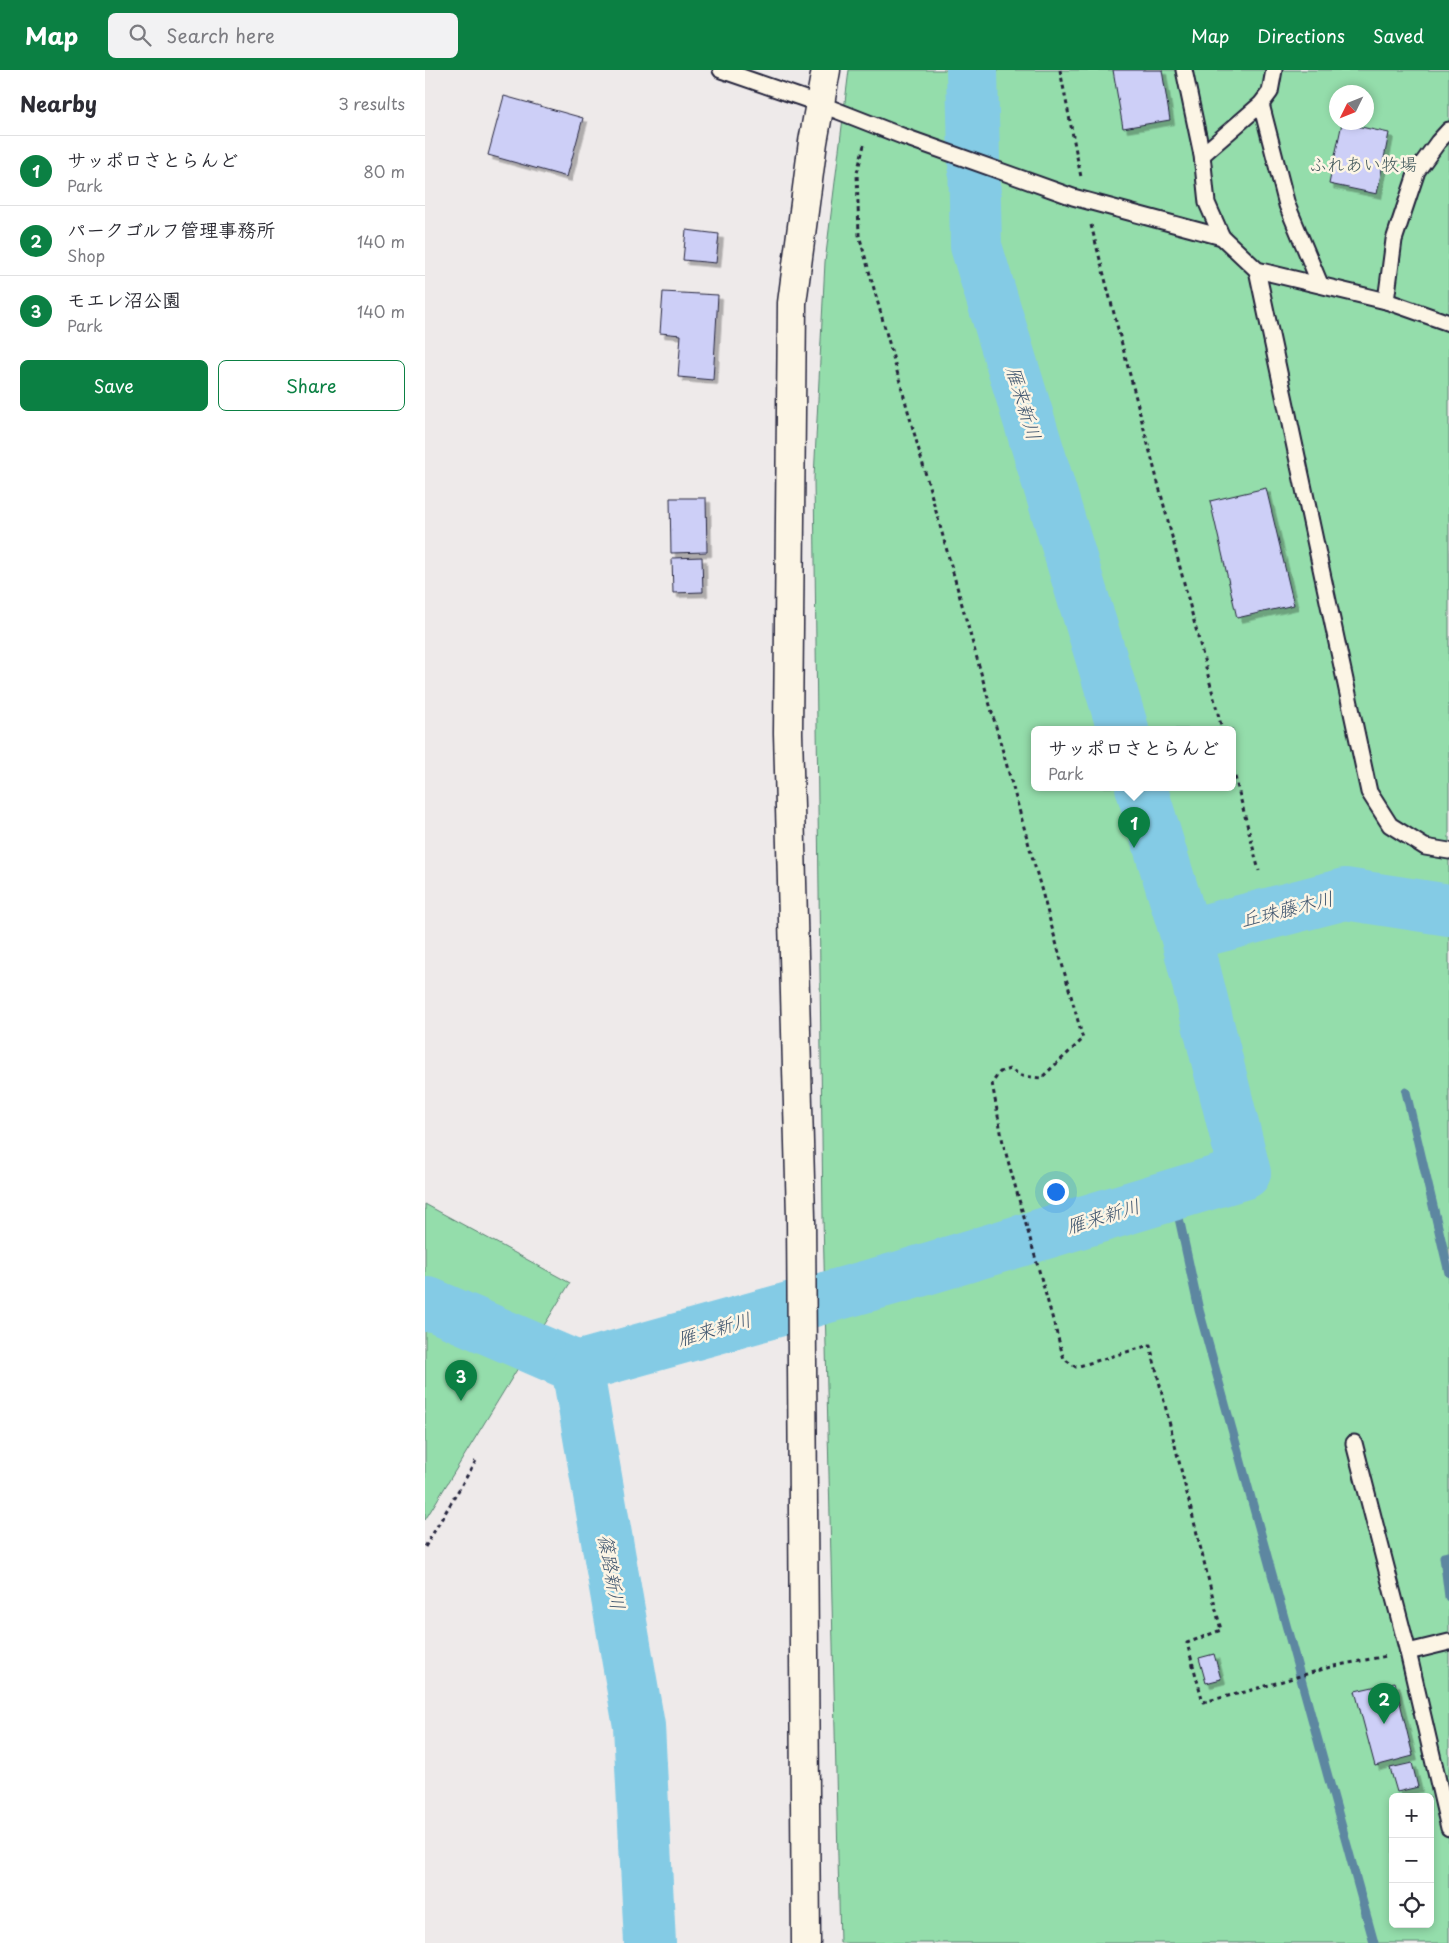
<!DOCTYPE html>
<html lang="en">
<head>
<meta charset="utf-8">
<style>
	body { margin:0; font-family:"Playpen Sans","Klee One",sans-serif; background:#f2f2f3; color:#2b2b33 }
	.controls { position:absolute; right:15px; bottom:15px; display:grid; overflow:hidden; border-radius:8px; box-shadow:0 2px 8px #0003 }
	.controls button { width:45px; height:45px; display:grid; place-items:center; padding:0; border:0; border-bottom:1px solid #e1e1e2; background:#fff; color:#2b2b33; font:25px sans-serif }
	.compass { position:absolute; left:904px; top:15px; width:45px; height:45px; border-radius:50%; background:#fff; box-shadow:0 2px 8px #0003; rotate:227deg }
	.you { position:absolute; left:630px; top:1121px; width:18px; height:18px; margin:-12px; border:4px solid #fff; border-radius:50%; background:#1a73e8; box-shadow:0 0 0 8px #1a73e833 }
	.badge { display:grid; place-items:center; width:32px; height:32px; border-radius:50%; background:#0b8043; color:#fff; font-size:16px; font-weight:700 }
	.pin { position:absolute; translate:-50% -41px; filter:drop-shadow(0 1px 2px #0008) }
	.pin::after { content:''; position:absolute; top:26px; width:18px; height:15px; background:inherit; clip-path:polygon(0 0,100% 0,50% 100%) }
	.popup { position:absolute; left:606px; top:656px; width:205px; height:65px; box-sizing:border-box; display:grid; place-content:center; border-radius:8px; background:#fff; filter:drop-shadow(0 1px 4px #0005); font-size:16px; white-space:nowrap; color:#7c7c81 }
	.popup b { font-size:19px; color:#2b2b33 }
	.popup::after { content:''; position:absolute; left:50%; top:100%; margin-left:-10px; border:10px solid transparent; border-top-color:#fff }
	.list { margin:0; padding:0; list-style:none }
	h2 { display:flex; justify-content:space-between; align-items:center; height:65px; margin:0; padding:0 20px; font-size:21px }
	h2 small { font-size:16px; font-weight:400; color:#7c7c81 }
	.list li { display:grid; grid-template-columns:32px 1fr auto; gap:15px; align-items:center; box-sizing:border-box; height:70px; padding:0 20px; border-top:1px solid #e1e1e2 }
	.list b { display:block; font-size:19px; white-space:nowrap }
	.list p { margin:0; font-size:16px; white-space:nowrap; color:#7c7c81 }
	.list em { font-size:16px; font-style:normal; color:#7c7c81 }
	.actions { display:flex; gap:10px; padding:15px 20px }
	.actions a { flex:1; padding:11px 0; border:1px solid #0b8043; border-radius:8px; text-align:center; font-size:18px; color:#0b8043 }
	.actions .main { background:#0b8043; color:#fff }
	.icon { flex:none; width:28px; height:28px; fill:none; stroke:currentColor; stroke-width:2; stroke-linecap:round; stroke-linejoin:round }
	.map { position:relative; flex:none; width:1024px; height:1873px; overflow:hidden }
	header { display:flex; align-items:center; gap:30px; box-sizing:border-box; height:70px; padding:0 25px; background:#0b8043; color:#fff }
	header strong { font-size:24px }
	nav { display:flex; gap:28px; margin-inline-start:auto; font-size:18px }
	.search { width:350px; height:45px; background:#f2f2f3; display:flex; align-items:center; gap:12px; box-sizing:border-box; padding:0 18px; border-radius:8px; color:#7c7c81; font-size:19px }
	main { display:flex }
	aside { flex:1; background:#fff }
	.map>svg:first-child { display:block }
	.green { fill:#94ddab; stroke:#5b8073; fill-rule:evenodd }
	.lines { fill:none; stroke-linecap:round; stroke-linejoin:round }
	.stream { stroke:#5d87a1; stroke-width:9 }
	.river { stroke:#84cbe5; stroke-width:52 }
	.building { fill:#cdcff7; stroke:#22223b; filter:url(#shadow) }
	.lane-casing { stroke:#22223b; stroke-width:19 }
	.secondary-casing { stroke:#22223b; stroke-width:31 }
	.path { stroke:#22223b; stroke-width:3; stroke-dasharray:4 4; stroke-linecap:butt }
	.lane { stroke:#fcf5e5; stroke-width:15 }
	.secondary { stroke:#fcf5e5; stroke-width:28 }
	.labels { text-anchor:middle; stroke-width:5; stroke-linejoin:round; paint-order:stroke }
	.park-label { font-size:18px; fill:#445a5d; stroke:#fcf5e5 }
	.water-label { font-size:19px; font-style:italic; fill:#3f556e; stroke:#fcf5e5 }
</style>
</head>
<body>
<header>
<strong>Map</strong>
<div class="search"><svg class="icon" aria-label="search" viewBox="0 0 24 24"><circle cx="10" cy="10" r="6"/><path d="M15 15l6 6"/></svg>Search here</div>
<nav><a>Map</a><a>Directions</a><a>Saved</a></nav>
</header>
<main>
<aside>
<h2>Nearby<small>3 results</small></h2>
<ul class="list">
<li><span class="badge">1</span><div><b>サッポロさとらんど</b><p>Park</p></div><em>80 m</em></li>
<li><span class="badge">2</span><div><b>パークゴルフ管理事務所</b><p>Shop</p></div><em>140 m</em></li>
<li><span class="badge">3</span><div><b>モエレ沼公園</b><p>Park</p></div><em>140 m</em></li>
</ul>
<div class="actions"><a class="main">Save</a><a>Share</a></div>
</aside>
<div class="map">
<svg width="1024" height="1873" viewBox="0 0 1024 1873">
	<defs>
		<filter id="shadow"><feDropShadow dx="4.5" dy="4.5" stdDeviation="0" flood-color="#0004"/></filter>
	</defs>
	<rect width="100%" height="100%" fill="#eeeaea"/>
	<filter id="ink" filterUnits="userSpaceOnUse"><feTurbulence type="fractalNoise" baseFrequency=".02" numOctaves="2"/><feDisplacementMap in="SourceGraphic" scale="10" xChannelSelector="R" yChannelSelector="G"/><feConvolveMatrix kernelMatrix="1 2 1 2 8 2 1 2 1" color-interpolation-filters="sRGB"/></filter>
	<g filter="url(#ink)">
		<g class="green">
			<path d="M 424,0 L 1024,0 L 1024,1873 L 415,1873 L 398,1148 L 389,408 L 400,192 ZM 912,22 L 942,22 L 942,52 L 912,52 ZM 610,659 L 808,659 L 808,717 L 610,717 ZM 968,1727 L 1005,1727 L 1005,1854 L 968,1854 Z"/>
			<path d="M 0,1134 L 145,1213 L 0,1450 Z"/>
		</g>
		<g class="lines">
			<g class="stream">
				<path d="M 981,1022 L 1024,1203"/>
				<path d="M 749,1125 L 774,1240 L 949,1873"/>
				<path d="M 1024,1486 L 1019,1487 L 1024,1527"/>
			</g>
			<g class="river">
				<path d="M 547,0 L 551,176 L 698,659"/>
				<path d="M 761,865 L 920,824 L 1024,840"/>
				<path d="M 0,1236 L 3,1233 L 152,1297"/>
				<path d="M 152,1297 L 475,1207 L 820,1103 L 761,865 L 716,717"/>
				<path d="M 152,1297 L 214,1656 L 225,1873"/>
			</g>
		</g>
		<g class="building">
			<path d="M 688,0 L 737,0 L 745,50 L 698,58 Z"/>
			<path d="M 79,26 L 158,48 L 142,107 L 63,85 Z"/>
			<path d="M 917,53 L 964,63 L 952,124 L 904,114 Z"/>
			<path d="M 261,160 L 294,164 L 291,193 L 258,190 Z"/>
			<path d="M 238,222 L 293,225 L 288,310 L 253,307 L 256,265 L 235,263 Z"/>
			<path d="M 841,418 L 869,535 L 812,548 L 785,431 Z"/>
			<path d="M 245,428 L 281,428 L 282,482 L 246,483 Z"/>
			<path d="M 277,487 L 278,522 L 248,523 L 247,488 Z"/>
			<path d="M 789,1584 L 796,1609 L 781,1613 L 774,1588 Z"/>
			<path d="M 970,1612 L 988,1686 L 950,1696 L 930,1621 Z"/>
			<path d="M 987,1693 L 993,1717 L 972,1722 L 965,1698 Z"/>
		</g>
		<g class="lines">
			<defs>
				<g id="lane">
					<path d="M 296,0 L 395,34 L 477,66 L 648,127 L 797,167 L 832,200 L 961,231 L 1024,253"/>
					<path d="M 759,0 L 777,85 L 782,133 L 797,167"/>
					<path d="M 836,34 L 862,135 L 895,214"/>
					<path d="M 777,85 L 836,34 L 845,22 L 849,0"/>
					<path d="M 832,200 L 944,722 L 965,755 L 1000,777 L 1024,781"/>
					<path d="M 961,231 L 969,170 L 992,101 L 1013,72 L 1024,60"/>
					<path d="M 929,1373 L 983,1582 L 1024,1758"/>
					<path d="M 983,1582 L 1024,1572"/>
				</g>
				<path id="secondary" d="M 381,1873 L 376,1147 L 363,663 L 367,233 L 388,72 L 401,0"/>
			</defs>
			<use href="#lane" class="lane-casing"/>
			<use href="#secondary" class="secondary-casing"/>
			<g class="path">
				<path d="M 635,0 L 656,107"/>
				<path d="M 439,75 L 432,103 L 434,165 L 658,969 L 616,1008 L 597,1006 L 585,999 L 575,1002 L 567,1013 L 578,1073 L 639,1289 L 651,1297 L 725,1275 L 796,1560 L 762,1573 L 778,1632 L 820,1622 L 909,1596 L 962,1586"/>
				<path d="M 666,155 L 797,659"/>
				<path d="M 808,699 L 834,801"/>
				<path d="M 0,1477 L 52,1389"/>
			</g>
			<use href="#lane" class="lane"/>
			<use href="#secondary" class="secondary"/>
		</g>
	</g>
	<g class="labels">
		<g class="park-label">
			<text x="938" y="101">ふれあい牧場</text>
		</g>
		<g class="water-label">
			<text transform="translate(599 333) rotate(73)" y="7">雁来新川</text>
			<text transform="translate(862 839) rotate(-14)" y="7">丘珠藤木川</text>
			<text transform="translate(678 1146) rotate(-17)" y="7">雁来新川</text>
			<text transform="translate(289 1259) rotate(-16)" y="7">雁来新川</text>
			<text transform="translate(187 1502) rotate(80)" y="7">篠路新川</text>
		</g>
	</g>
</svg>
<div class="controls">
<button>+</button>
<button>−</button>
<button><svg class="icon" aria-label="locate" viewBox="0 0 24 24"><circle cx="12" cy="12" r="6"/><path d="M12 2v4M12 18v4M2 12h4M18 12h4"/></svg></button>
</div>
<svg class="compass" viewBox="-18 -18 36 36"><path d="M0-13l5 13h-10z" fill="#e53935"/><path d="M0 13l5-13h-10z" fill="#7c7c81"/></svg>
<div class="you"></div>
<div class="pin badge" style="left:709px;top:778px">1</div>
<div class="popup"><b>サッポロさとらんど</b>Park</div>
<div class="pin badge" style="left:959px;top:1654px">2</div>
<div class="pin badge" style="left:36px;top:1331px">3</div>
</div>
</main>
</body>
</html>
